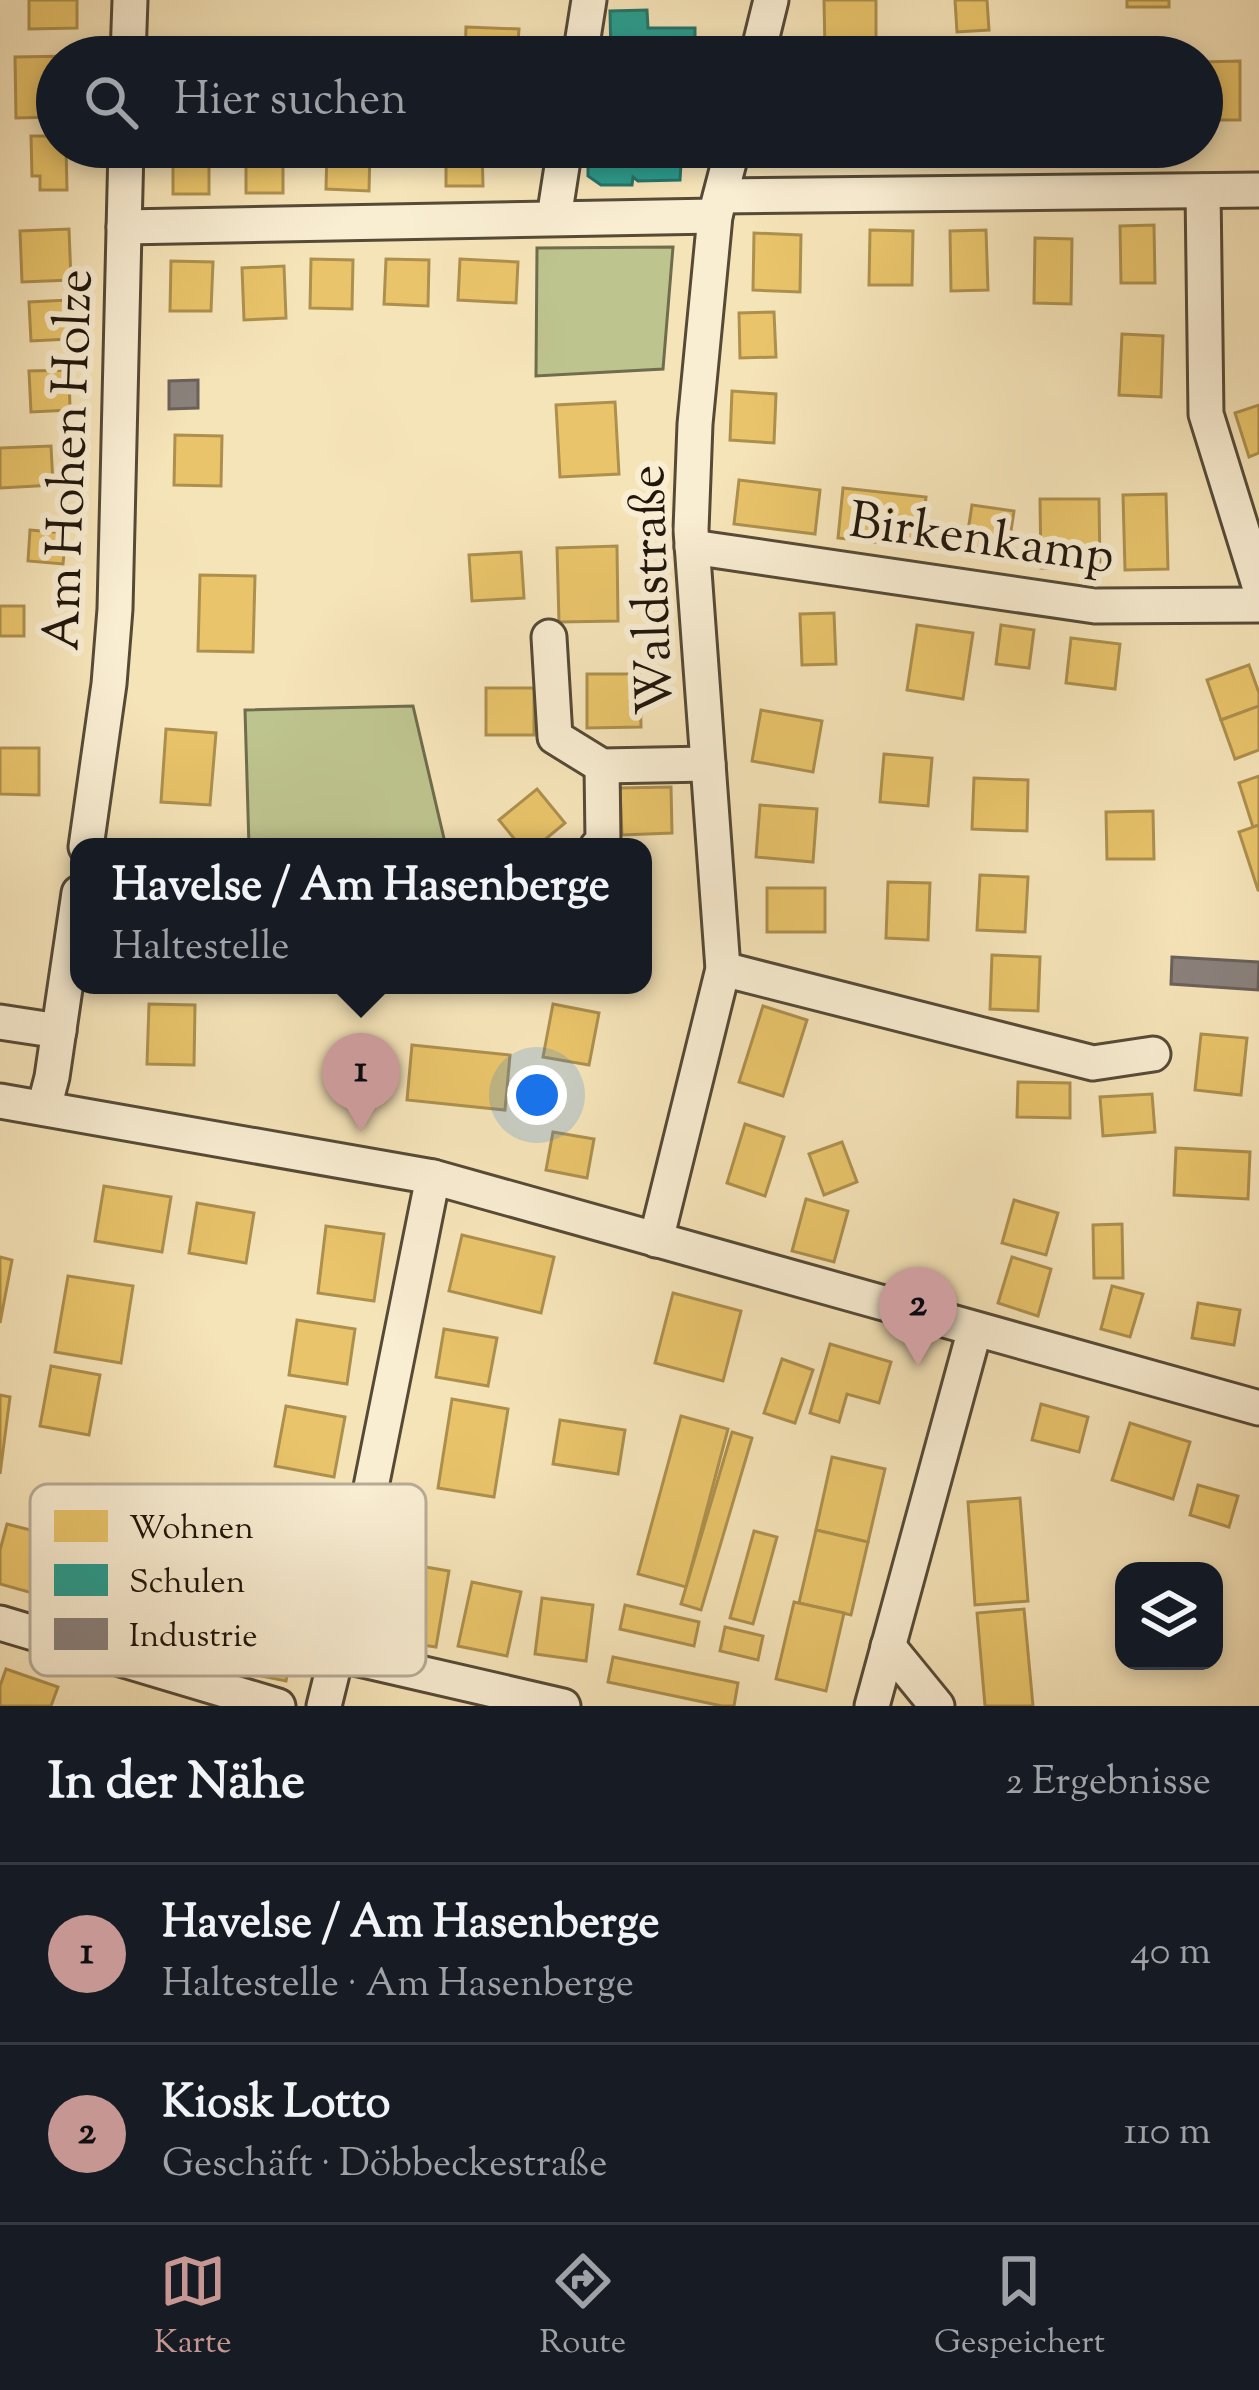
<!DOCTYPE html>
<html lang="de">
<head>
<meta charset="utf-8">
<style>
	body { margin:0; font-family:"Sorts Mill Goudy",serif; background:#242831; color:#f1f3f6 }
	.controls { position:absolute; right:36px; bottom:36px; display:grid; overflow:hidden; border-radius:24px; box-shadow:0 6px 18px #0003 }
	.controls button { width:108px; height:108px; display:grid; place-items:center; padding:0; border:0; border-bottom:3px solid #363941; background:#171b24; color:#f1f3f6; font:60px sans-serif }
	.you { position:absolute; left:537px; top:1095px; width:42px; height:42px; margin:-30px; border:9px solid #fff; border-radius:50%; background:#1a73e8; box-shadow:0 0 0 18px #1a73e833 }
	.badge { display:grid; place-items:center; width:78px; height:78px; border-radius:50%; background:#c59692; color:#111; font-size:39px; font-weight:700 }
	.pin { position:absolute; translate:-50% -99px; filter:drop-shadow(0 3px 6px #0008) }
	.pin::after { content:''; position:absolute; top:63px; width:42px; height:36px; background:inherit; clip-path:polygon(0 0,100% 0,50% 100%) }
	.popup { position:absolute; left:70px; top:838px; width:582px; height:156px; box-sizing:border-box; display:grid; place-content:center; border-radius:24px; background:#171b24; filter:drop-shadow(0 3px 9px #0005); font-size:39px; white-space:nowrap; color:#9ea1a6 }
	.popup b { font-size:45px; color:#f1f3f6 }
	.popup::after { content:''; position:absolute; left:50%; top:100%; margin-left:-24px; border:24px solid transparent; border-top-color:#171b24 }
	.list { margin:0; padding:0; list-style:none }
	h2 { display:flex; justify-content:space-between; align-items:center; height:156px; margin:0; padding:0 48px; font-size:51px }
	h2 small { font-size:39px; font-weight:400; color:#9ea1a6 }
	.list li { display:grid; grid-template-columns:78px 1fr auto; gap:36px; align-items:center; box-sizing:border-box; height:180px; padding:0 48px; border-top:3px solid #363941 }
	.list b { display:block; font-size:45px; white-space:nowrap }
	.list p { margin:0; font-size:39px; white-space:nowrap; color:#9ea1a6 }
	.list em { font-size:39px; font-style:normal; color:#9ea1a6 }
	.icon { flex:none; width:66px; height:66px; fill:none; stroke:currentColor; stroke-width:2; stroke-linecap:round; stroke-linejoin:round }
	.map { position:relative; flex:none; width:1259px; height:1706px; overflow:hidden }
	.search { position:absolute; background:#171b24; box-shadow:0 6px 18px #0003; left:36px; right:36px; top:36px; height:132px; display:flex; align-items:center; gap:30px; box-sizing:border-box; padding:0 42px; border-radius:66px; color:#9ea1a6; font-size:45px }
	.sheet { height:516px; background:#171b24 }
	nav { display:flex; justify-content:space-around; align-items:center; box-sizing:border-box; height:168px; border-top:3px solid #363941; background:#171b24; font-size:33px; color:#9ea1a6 }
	nav a { display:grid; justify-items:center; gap:6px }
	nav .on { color:#c59692 }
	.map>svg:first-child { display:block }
	.green { fill:#bec48e; stroke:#6f6d4d; stroke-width:3 }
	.homes { fill:#e9c46a; stroke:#ad904e; stroke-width:3 }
	.schools { fill:#2a9d8f; stroke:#277468; stroke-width:3 }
	.industry { fill:#8a817c; stroke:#6a615a; stroke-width:3 }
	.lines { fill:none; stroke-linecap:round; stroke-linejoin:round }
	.minor-casing { stroke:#564a37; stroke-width:39 }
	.minor { stroke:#f9edd2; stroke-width:33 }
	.labels { text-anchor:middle; stroke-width:12; stroke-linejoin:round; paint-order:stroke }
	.street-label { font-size:51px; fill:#20160c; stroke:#f9edd2 }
	.key { fill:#f9edd2; stroke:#b8ac97; stroke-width:3 }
	.key-label { font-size:33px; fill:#20160c }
</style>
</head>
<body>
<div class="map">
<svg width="1259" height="1706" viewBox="0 0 1259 1706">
	<rect width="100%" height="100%" fill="#f6e4b9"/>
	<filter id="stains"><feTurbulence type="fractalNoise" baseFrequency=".00167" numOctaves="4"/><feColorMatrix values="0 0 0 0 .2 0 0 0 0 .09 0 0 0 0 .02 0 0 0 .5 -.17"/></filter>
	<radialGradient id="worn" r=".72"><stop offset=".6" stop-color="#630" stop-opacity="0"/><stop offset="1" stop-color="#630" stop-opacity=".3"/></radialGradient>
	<g class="green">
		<path d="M 673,247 L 663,369 L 536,376 L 537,248 Z"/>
		<path d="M 413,706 L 446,847 L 249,847 L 245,710 Z"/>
	</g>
	<g class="homes">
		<path d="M 29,0 L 77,0 L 77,28 L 29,29 Z"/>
		<path d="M 824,0 L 876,0 L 876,50 L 825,51 Z"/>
		<path d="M 955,0 L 987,0 L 989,30 L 957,32 Z"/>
		<rect x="1127" y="0" width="42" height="7"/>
		<path d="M 466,27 L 519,29 L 517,57 L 465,57 Z"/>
		<path d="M 73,56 L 57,57 L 57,117 L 16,118 L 15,57 Z"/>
		<path d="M 1240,61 L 1240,120 L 1202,120 L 1202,62 Z"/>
		<path d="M 31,136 L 57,136 L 57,147 L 66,147 L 67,190 L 40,190 L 40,176 L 32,176 Z"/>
		<rect x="173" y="147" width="36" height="47"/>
		<path d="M 422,147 L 482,147 L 483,186 L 446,186 L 446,150 L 422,151 Z"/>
		<rect x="782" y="147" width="43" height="8"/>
		<path d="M 881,147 L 933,147 L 932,159 L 880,156 Z"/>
		<rect x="958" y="147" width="40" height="14"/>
		<rect x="1038" y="147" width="47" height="13"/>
		<rect x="246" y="148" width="37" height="45"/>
		<path d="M 327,149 L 370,150 L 369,191 L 326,189 Z"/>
		<path d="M 1154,225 L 1155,283 L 1121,283 L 1120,226 Z"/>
		<path d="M 69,229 L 71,280 L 22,282 L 20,231 Z"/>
		<path d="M 870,230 L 913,231 L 912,285 L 869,285 Z"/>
		<path d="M 986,230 L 988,290 L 951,291 L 950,231 Z"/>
		<path d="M 754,233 L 801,235 L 800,292 L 753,290 Z"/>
		<path d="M 1035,238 L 1072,239 L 1071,304 L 1034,303 Z"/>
		<path d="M 311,259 L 353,260 L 352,309 L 310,308 Z"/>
		<path d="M 386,259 L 429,260 L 428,306 L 384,304 Z"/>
		<path d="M 460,259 L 518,262 L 516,303 L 458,300 Z"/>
		<path d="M 171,261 L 213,262 L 211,311 L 170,311 Z"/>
		<path d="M 284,266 L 286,318 L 244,320 L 242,268 Z"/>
		<path d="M 68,300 L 69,339 L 31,341 L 29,302 Z"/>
		<path d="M 774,312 L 776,357 L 740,358 L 739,313 Z"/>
		<path d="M 1122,334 L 1163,336 L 1161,397 L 1119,395 Z"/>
		<path d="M 69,370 L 70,410 L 31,412 L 29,371 Z"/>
		<path d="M 732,391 L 776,394 L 774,443 L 730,440 Z"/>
		<path d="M 615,402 L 619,474 L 560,477 L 556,405 Z"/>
		<path d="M 1259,405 L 1259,453 L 1249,457 L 1235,413 Z"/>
		<path d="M 175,435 L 222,436 L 221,486 L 174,485 Z"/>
		<path d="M 51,446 L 53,485 L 0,488 L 0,448 Z"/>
		<path d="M 739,480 L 820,490 L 815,534 L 734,524 Z"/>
		<path d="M 843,488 L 926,497 L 920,547 L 838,538 Z"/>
		<path d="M 1166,494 L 1168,569 L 1125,570 L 1123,495 Z"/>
		<path d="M 1040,499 L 1099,499 L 1100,567 L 1041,568 Z"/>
		<path d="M 972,505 L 1014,511 L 1007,557 L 965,550 Z"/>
		<path d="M 30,530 L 66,533 L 63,564 L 28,561 Z"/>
		<path d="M 617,546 L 618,621 L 559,622 L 557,548 Z"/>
		<path d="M 521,552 L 524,598 L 472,601 L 469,555 Z"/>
		<path d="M 200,575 L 255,576 L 253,652 L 198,651 Z"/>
		<rect x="0" y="606" width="24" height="30"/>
		<path d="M 834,613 L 836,664 L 802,665 L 800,614 Z"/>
		<path d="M 917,625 L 973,633 L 963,699 L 907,690 Z"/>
		<path d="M 1001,625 L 1034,630 L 1029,668 L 996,664 Z"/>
		<path d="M 1071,638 L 1120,644 L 1115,689 L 1066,683 Z"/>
		<path d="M 1249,665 L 1259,693 L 1259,706 L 1221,720 L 1207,680 Z"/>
		<path d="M 587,674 L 640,674 L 641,727 L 587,728 Z"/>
		<rect x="486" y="688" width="48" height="47"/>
		<path d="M 1259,706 L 1259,750 L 1235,759 L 1221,720 Z"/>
		<path d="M 761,710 L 822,721 L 813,772 L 752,761 Z"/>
		<path d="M 166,729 L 216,733 L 210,805 L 161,802 Z"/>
		<path d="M 0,748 L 39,748 L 39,795 L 0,794 Z"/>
		<path d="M 884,754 L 932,758 L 928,806 L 880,802 Z"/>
		<path d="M 1259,776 L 1259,825 L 1253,827 L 1239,783 Z"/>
		<path d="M 974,778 L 1028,780 L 1027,831 L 972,829 Z"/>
		<path d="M 671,787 L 672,833 L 622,835 L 620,788 Z"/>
		<path d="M 537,789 L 565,823 L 536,847 L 521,847 L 499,820 Z"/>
		<path d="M 760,805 L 817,809 L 813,862 L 756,857 Z"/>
		<path d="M 1153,811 L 1154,859 L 1107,859 L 1106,812 Z"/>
		<path d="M 1259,825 L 1259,890 L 1258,890 L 1239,832 Z"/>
		<path d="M 980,875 L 1028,877 L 1025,932 L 977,930 Z"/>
		<path d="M 888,882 L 930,883 L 928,940 L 886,938 Z"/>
		<rect x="767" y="888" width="58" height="44"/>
		<path d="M 992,955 L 1040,957 L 1038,1011 L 990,1009 Z"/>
		<path d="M 149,1004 L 195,1005 L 194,1065 L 147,1064 Z"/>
		<path d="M 553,1004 L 599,1013 L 589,1065 L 543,1057 Z"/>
		<path d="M 763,1006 L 807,1020 L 783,1096 L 739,1082 Z"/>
		<path d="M 1201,1034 L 1247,1038 L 1241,1095 L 1195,1090 Z"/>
		<path d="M 412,1045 L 510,1055 L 505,1110 L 407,1100 Z"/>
		<path d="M 1018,1082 L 1070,1083 L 1070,1118 L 1017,1117 Z"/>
		<path d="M 1152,1094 L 1155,1132 L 1103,1136 L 1100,1097 Z"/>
		<path d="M 745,1124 L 784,1137 L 765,1196 L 727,1183 Z"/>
		<path d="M 553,1132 L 594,1139 L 587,1178 L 546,1170 Z"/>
		<path d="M 842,1142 L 857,1182 L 824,1195 L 809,1154 Z"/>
		<path d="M 1176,1148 L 1250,1152 L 1248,1199 L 1174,1195 Z"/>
		<path d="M 104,1186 L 171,1197 L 162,1252 L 95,1241 Z"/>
		<path d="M 806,1199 L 848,1211 L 834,1262 L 792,1251 Z"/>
		<path d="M 1014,1200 L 1058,1213 L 1046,1255 L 1002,1243 Z"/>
		<path d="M 197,1203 L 254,1213 L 246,1263 L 189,1253 Z"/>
		<path d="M 1122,1224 L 1123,1278 L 1094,1278 L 1093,1225 Z"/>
		<path d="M 326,1226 L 384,1234 L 374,1301 L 318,1293 Z"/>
		<path d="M 462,1235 L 554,1257 L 541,1313 L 449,1291 Z"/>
		<path d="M 0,1257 L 12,1260 L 0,1323 Z"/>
		<path d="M 1012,1257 L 1051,1269 L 1038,1316 L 998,1303 Z"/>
		<path d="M 68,1276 L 133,1286 L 121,1363 L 55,1352 Z"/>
		<path d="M 1112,1286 L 1143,1294 L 1130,1337 L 1101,1329 Z"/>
		<path d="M 673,1293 L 741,1311 L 723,1381 L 655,1363 Z"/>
		<path d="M 1198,1303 L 1240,1310 L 1234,1345 L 1192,1338 Z"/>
		<path d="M 297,1320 L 355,1329 L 347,1384 L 289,1375 Z"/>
		<path d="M 444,1329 L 497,1338 L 488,1386 L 436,1377 Z"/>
		<path d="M 830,1344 L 891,1362 L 879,1403 L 847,1394 L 839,1422 L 810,1413 Z"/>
		<path d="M 782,1359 L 813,1370 L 795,1423 L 764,1413 Z"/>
		<path d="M 51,1366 L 100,1375 L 89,1435 L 40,1426 Z"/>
		<path d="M 0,1395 L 10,1397 L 0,1474 Z"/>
		<path d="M 452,1399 L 508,1409 L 494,1497 L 438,1488 Z"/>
		<path d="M 1041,1404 L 1088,1417 L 1079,1452 L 1032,1440 Z"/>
		<path d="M 286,1406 L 345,1417 L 334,1477 L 275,1466 Z"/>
		<path d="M 681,1416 L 728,1429 L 686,1587 L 638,1574 Z"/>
		<path d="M 560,1420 L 625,1430 L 618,1474 L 553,1464 Z"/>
		<path d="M 1130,1423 L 1190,1442 L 1173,1499 L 1112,1480 Z"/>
		<path d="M 732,1432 L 752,1438 L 701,1610 L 681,1604 Z"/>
		<path d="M 832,1457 L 885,1469 L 868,1542 L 816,1530 Z"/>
		<path d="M 1198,1485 L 1238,1496 L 1229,1527 L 1190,1515 Z"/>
		<path d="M 1020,1498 L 1028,1601 L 975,1605 L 968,1502 Z"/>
		<path d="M 282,1510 L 337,1522 L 325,1584 L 270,1573 Z"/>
		<path d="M 7,1524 L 58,1537 L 43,1596 L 0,1584 L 0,1550 Z"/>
		<path d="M 816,1530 L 868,1542 L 851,1615 L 799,1603 Z"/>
		<path d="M 754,1531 L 777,1537 L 753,1624 L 730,1618 Z"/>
		<path d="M 81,1563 L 130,1575 L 116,1631 L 67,1619 Z"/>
		<path d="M 408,1564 L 449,1571 L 436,1647 L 395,1641 Z"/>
		<path d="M 156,1581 L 207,1595 L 190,1659 L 138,1645 Z"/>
		<path d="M 472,1582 L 521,1592 L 507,1656 L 458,1646 Z"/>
		<path d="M 542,1598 L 593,1605 L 586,1661 L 535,1654 Z"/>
		<path d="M 794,1602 L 844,1613 L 826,1691 L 776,1679 Z"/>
		<path d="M 225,1604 L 298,1618 L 286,1681 L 213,1666 Z"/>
		<path d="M 625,1605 L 699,1622 L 694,1646 L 620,1629 Z"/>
		<path d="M 1024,1609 L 1033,1706 L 985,1706 L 977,1613 Z"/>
		<path d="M 725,1627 L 763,1636 L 758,1660 L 720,1651 Z"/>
		<path d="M 613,1657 L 738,1683 L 734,1706 L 722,1706 L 608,1682 Z"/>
		<path d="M 6,1669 L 58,1687 L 51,1706 L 0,1706 L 0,1686 Z"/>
	</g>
	<g class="schools">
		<path d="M 647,10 L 648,28 L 695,28 L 695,57 L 611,57 L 610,11 Z"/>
		<path d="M 588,147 L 682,147 L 680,180 L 638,181 L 633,177 L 632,185 L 601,185 L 588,176 Z"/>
	</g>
	<g class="industry">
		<path d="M 198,380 L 198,408 L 169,409 L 169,381 Z"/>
		<path d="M 1172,957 L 1259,962 L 1258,990 L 1171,984 Z"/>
	</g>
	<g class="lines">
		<defs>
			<g id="minor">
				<path d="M 128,57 L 130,0"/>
				<path d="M 580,57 L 589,0"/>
				<path d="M 757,57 L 771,0"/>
				<path d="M 1203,191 L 1206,414 L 1259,585"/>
				<path d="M 721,196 L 1259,190"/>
				<path d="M 554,218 L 565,147"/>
				<path d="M 124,227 L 715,216"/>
				<path d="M 692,547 L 1095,606 L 1259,605"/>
				<path d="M 549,637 L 555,737 L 602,766 L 708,764"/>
				<path d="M 86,847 L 109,684 L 115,609 L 126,147"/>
				<path d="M 597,847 L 603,841 L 602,766"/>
				<path d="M 723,969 L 1093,1063 L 1153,1054"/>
				<path d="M 0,1022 L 59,1031"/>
				<path d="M 0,1101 L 433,1177 L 1259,1408"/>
				<path d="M 44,1108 L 52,1077 L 79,893"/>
				<path d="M 656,1240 L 723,969 L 691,530 L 695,424 L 715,216 L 733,147"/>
				<path d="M 0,1623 L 278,1706"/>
				<path d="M 888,1646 L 937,1706"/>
				<path d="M 337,1654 L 563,1706"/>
				<path d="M 324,1706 L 341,1637 L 433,1177"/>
				<path d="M 872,1706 L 975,1329"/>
			</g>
		</defs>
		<use href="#minor" class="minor-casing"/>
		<use href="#minor" class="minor"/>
	</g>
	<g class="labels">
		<g class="street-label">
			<text transform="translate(66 460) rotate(-88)" y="18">Am Hohen Holze</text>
			<text transform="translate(982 536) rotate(8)" y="18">Birkenkamp</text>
			<text transform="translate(649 590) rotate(-92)" y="18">Waldstraße</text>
		</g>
	</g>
	<rect x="30" y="1484" width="396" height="192" rx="18" class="key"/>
	<rect x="54" y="1510" width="54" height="32" fill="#e9c46a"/>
	<rect x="54" y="1564" width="54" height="32" fill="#2a9d8f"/>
	<rect x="54" y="1618" width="54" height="32" fill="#8a817c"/>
	<g class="key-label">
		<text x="129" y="1538">Wohnen</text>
		<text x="129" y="1592">Schulen</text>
		<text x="129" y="1646">Industrie</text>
	</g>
	<rect width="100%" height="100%" filter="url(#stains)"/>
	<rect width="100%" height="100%" fill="url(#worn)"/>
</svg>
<div class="controls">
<button><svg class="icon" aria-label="layers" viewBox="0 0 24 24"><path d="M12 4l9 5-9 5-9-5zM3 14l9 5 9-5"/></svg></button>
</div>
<div class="you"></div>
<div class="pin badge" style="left:361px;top:1132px">1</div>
<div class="popup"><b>Havelse / Am Hasenberge</b>Haltestelle</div>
<div class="pin badge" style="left:918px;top:1366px">2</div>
<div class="search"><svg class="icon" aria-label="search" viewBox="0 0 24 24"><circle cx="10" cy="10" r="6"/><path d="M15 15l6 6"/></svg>Hier suchen</div>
</div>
<section class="sheet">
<h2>In der Nähe<small>2 Ergebnisse</small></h2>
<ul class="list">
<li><span class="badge">1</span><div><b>Havelse / Am Hasenberge</b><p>Haltestelle · Am Hasenberge</p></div><em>40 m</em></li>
<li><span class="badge">2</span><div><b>Kiosk Lotto</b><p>Geschäft · Döbbeckestraße</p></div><em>110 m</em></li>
</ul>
</section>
<nav>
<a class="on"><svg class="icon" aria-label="map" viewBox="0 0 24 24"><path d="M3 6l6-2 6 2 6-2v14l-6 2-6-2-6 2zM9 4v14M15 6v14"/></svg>Karte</a>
<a><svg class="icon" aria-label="directions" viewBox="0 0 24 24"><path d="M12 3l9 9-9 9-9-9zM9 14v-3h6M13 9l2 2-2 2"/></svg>Route</a>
<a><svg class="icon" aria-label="saved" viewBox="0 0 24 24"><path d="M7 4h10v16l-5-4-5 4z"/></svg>Gespeichert</a>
</nav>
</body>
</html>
